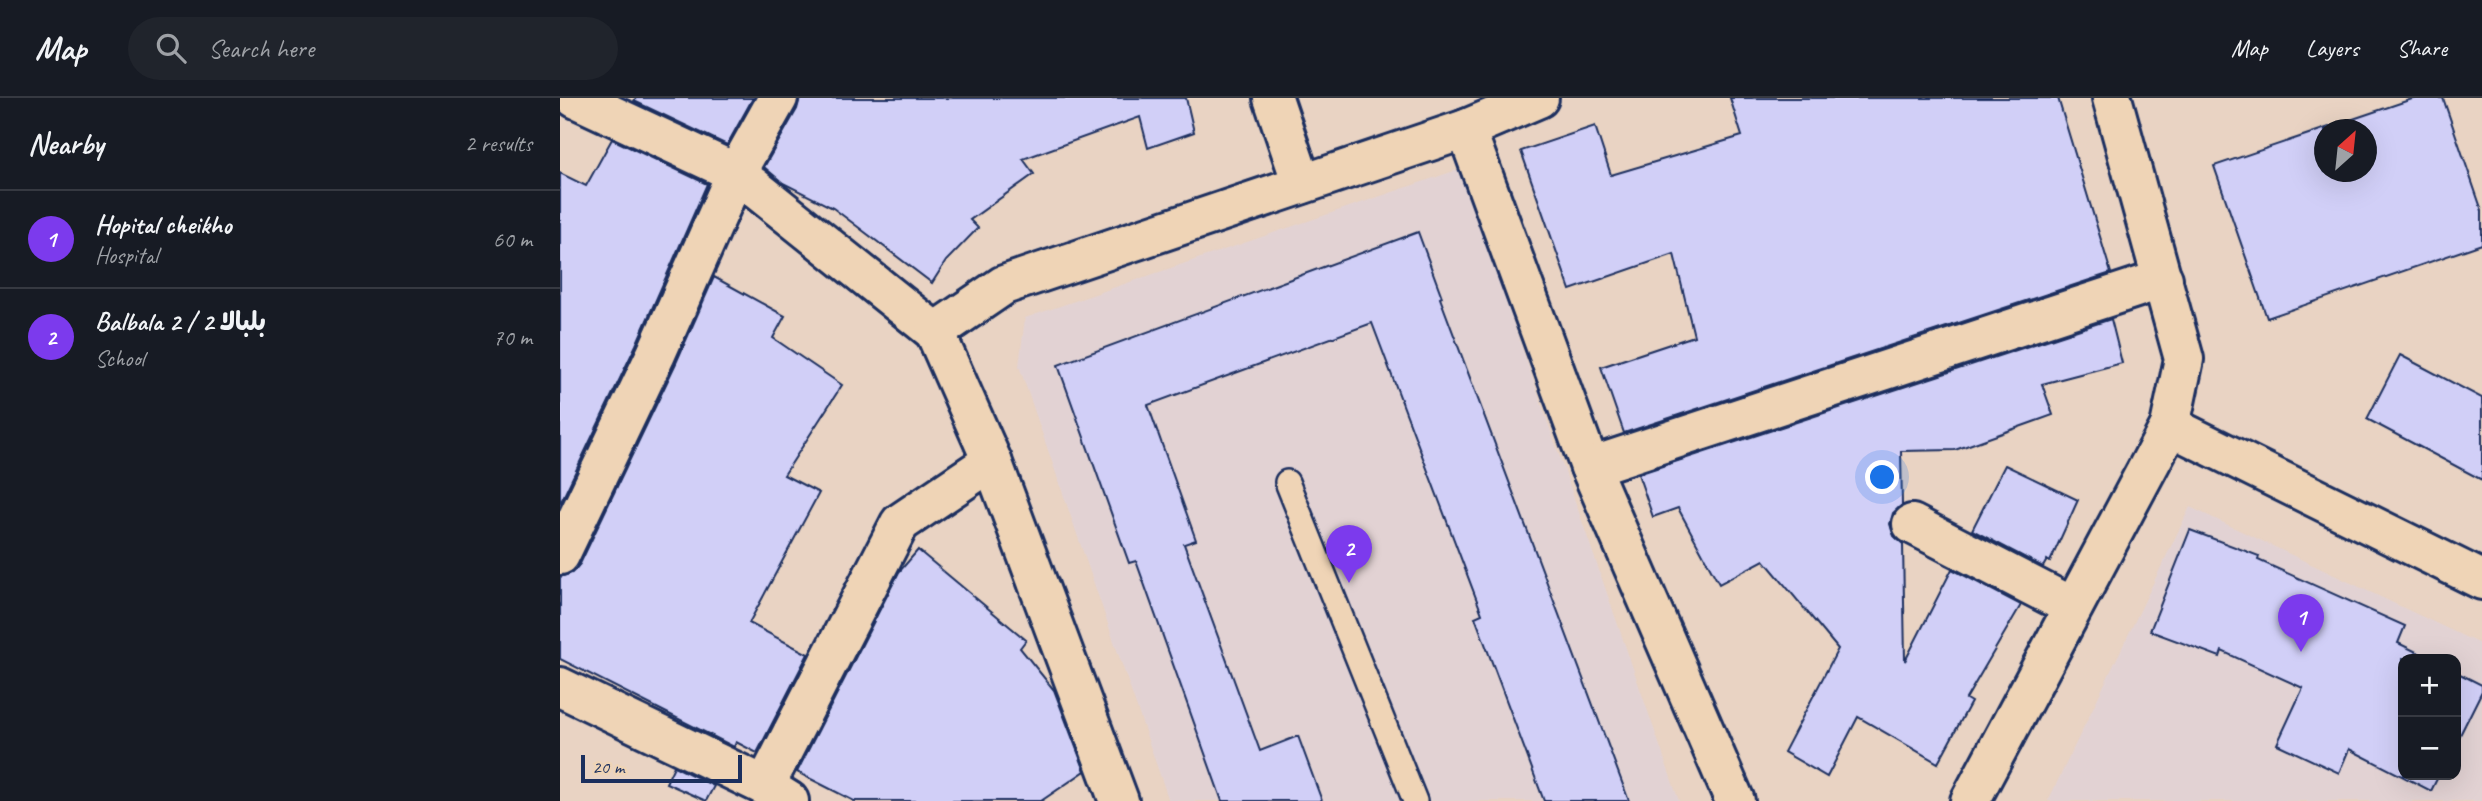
<!DOCTYPE html>
<html lang="en">
<head>
<meta charset="utf-8">
<style>
	body { margin:0; font-family:Caveat,"Playpen Sans Arabic",sans-serif; background:#20242c; color:#f1f3f6 }
	.controls { position:absolute; right:21px; bottom:21px; display:grid; overflow:hidden; border-radius:14px; box-shadow:0 7px 28px #0002 }
	.controls button { width:63px; height:63px; display:grid; place-items:center; padding:0; border:0; border-bottom:2px solid #363941; background:#171b24; color:#f1f3f6; font:35px sans-serif }
	.compass { position:absolute; left:1754px; top:21px; width:63px; height:63px; border-radius:50%; background:#171b24; box-shadow:0 7px 28px #0002; rotate:27deg }
	.scale { position:absolute; left:21px; bottom:18px; width:161px; box-sizing:border-box; padding-left:7px; border:4px solid #1b2f5e; border-top:0; font-size:19px; line-height:24px; white-space:nowrap; color:#1b2f5e; -webkit-text-stroke:5px #efd4b6; paint-order:stroke }
	.you { position:absolute; left:1323px; top:380px; width:24px; height:24px; margin:-18px; border:5px solid #fff; border-radius:50%; background:#1a73e8; box-shadow:0 0 0 10px #1a73e833 }
	.badge { display:grid; place-items:center; width:46px; height:46px; border-radius:50%; background:#7c3aed; color:#fff; font-size:23px; font-weight:700 }
	.pin { position:absolute; translate:-50% -58px; filter:drop-shadow(0 2px 4px #0008) }
	.pin::after { content:''; position:absolute; top:37px; width:24px; height:21px; background:inherit; clip-path:polygon(0 0,100% 0,50% 100%) }
	.list { margin:0; padding:0; list-style:none }
	h2 { display:flex; justify-content:space-between; align-items:center; height:91px; margin:0; padding:0 28px; font-size:30px }
	h2 small { font-size:23px; font-weight:400; color:#9ea1a6 }
	.list li { display:grid; grid-template-columns:46px 1fr auto; gap:21px; align-items:center; box-sizing:border-box; height:98px; padding:0 28px; border-top:2px solid #363941 }
	.list b { display:block; font-size:26px; white-space:nowrap }
	.list p { margin:0; font-size:23px; white-space:nowrap; color:#9ea1a6 }
	.list em { font-size:23px; font-style:normal; color:#9ea1a6 }
	.icon { flex:none; width:38px; height:38px; fill:none; stroke:currentColor; stroke-width:2; stroke-linecap:round; stroke-linejoin:round }
	.map { position:relative; flex:none; width:1922px; height:703px; overflow:hidden }
	header { display:flex; align-items:center; gap:42px; box-sizing:border-box; height:98px; padding:0 35px; background:#171b24; border-bottom:2px solid #363941 }
	header strong { font-size:33px }
	nav { display:flex; gap:38px; margin-inline-start:auto; font-size:24px }
	.search { width:490px; height:63px; background:#20242c; display:flex; align-items:center; gap:18px; box-sizing:border-box; padding:0 24px; border-radius:38px; color:#9ea1a6; font-size:26px }
	main { display:flex }
	aside { flex:1; background:#171b24 }
	.map>svg:first-child { display:block }
	.built { fill:#e2d2d3; fill-rule:evenodd }
	.building { fill:#d1cff7; stroke:#1b2f5e; stroke-width:2; fill-rule:evenodd }
	.lines { fill:none; stroke-linecap:round; stroke-linejoin:round }
	.service-casing { stroke:#1b2f5e; stroke-width:28 }
	.minor-casing { stroke:#1b2f5e; stroke-width:44 }
	.service { stroke:#efd4b6; stroke-width:23 }
	.minor { stroke:#efd4b6; stroke-width:38 }
</style>
</head>
<body>
<header>
<strong>Map</strong>
<div class="search"><svg class="icon" aria-label="search" viewBox="0 0 24 24"><circle cx="10" cy="10" r="6"/><path d="M15 15l6 6"/></svg>Search here</div>
<nav><a>Map</a><a>Layers</a><a>Share</a></nav>
</header>
<main>
<aside>
<h2>Nearby<small>2 results</small></h2>
<ul class="list">
<li><span class="badge">1</span><div><b>Hopital cheikho</b><p>Hospital</p></div><em>60 m</em></li>
<li><span class="badge">2</span><div><b>Balbala 2 / بلبالا 2</b><p>School</p></div><em>70 m</em></li>
</ul>
</aside>
<div class="map">
<svg width="1922" height="703" viewBox="0 0 1922 703">
	<rect width="100%" height="100%" fill="#e9d3c3"/>
	<filter id="ink" filterUnits="userSpaceOnUse"><feTurbulence type="fractalNoise" baseFrequency=".0143" numOctaves="2"/><feDisplacementMap in="SourceGraphic" scale="14" xChannelSelector="R" yChannelSelector="G"/><feConvolveMatrix kernelMatrix="1 2 1 2 8 2 1 2 1" color-interpolation-filters="sRGB"/></filter>
	<g filter="url(#ink)">
		<g class="built">
			<path d="M 900,71 L 1119,703 L 609,703 L 459,268 L 465,220 Z"/>
			<path d="M 1630,409 L 1922,547 L 1922,703 L 1488,703 ZM 1843,561 L 1896,561 L 1896,677 L 1843,677 Z"/>
		</g>
		<g class="building">
			<path d="M 76,0 L 193,0 L 167,47 L 74,3 Z"/>
			<path d="M 240,0 L 626,0 L 634,34 L 588,50 L 580,19 L 463,61 L 474,76 L 410,122 L 418,130 L 386,163 L 372,185 L 273,110 L 223,85 L 204,69 L 237,11 Z"/>
			<path d="M 1170,0 L 1498,0 L 1551,175 L 1064,335 L 1041,269 L 1134,238 L 1114,156 L 1010,192 L 961,53 L 1035,28 L 1051,77 L 1182,38 Z"/>
			<path d="M 1855,0 L 1883,0 L 1922,113 L 1922,146 L 1707,220 L 1654,68 ZM 1765,32 L 1807,32 L 1807,74 L 1765,74 Z"/>
			<path d="M 52,41 L 147,86 L 76,247 L 0,406 L 0,75 L 26,88 Z"/>
			<path d="M 858,134 L 882,199 L 880,200 L 1069,703 L 984,703 L 915,519 L 922,516 L 812,225 L 588,307 L 636,442 L 624,446 L 700,653 L 738,638 L 762,703 L 662,703 L 576,463 L 569,465 L 498,267 Z"/>
			<path d="M 154,179 L 225,218 L 213,240 L 282,287 L 224,377 L 259,395 L 189,525 L 248,556 L 197,655 L 176,644 L 174,649 L 0,561 L 0,479 L 12,475 L 20,466 L 116,265 Z"/>
			<path d="M 1551,221 L 1562,265 L 1482,286 L 1493,317 L 1395,352 L 1341,353 L 1342,407 L 1333,415 L 1330,426 L 1334,438 L 1343,446 L 1345,563 L 1392,471 L 1461,507 L 1406,601 L 1411,604 L 1378,665 L 1298,619 L 1267,679 L 1224,654 L 1278,551 L 1204,462 L 1159,486 L 1118,410 L 1093,419 L 1078,376 Z"/>
			<path d="M 1840,257 L 1922,300 L 1922,382 L 1807,321 Z"/>
			<path d="M 1445,367 L 1518,402 L 1490,464 L 1487,462 L 1483,469 L 1412,432 Z"/>
			<path d="M 1630,432 L 1699,458 L 1698,462 L 1845,528 L 1838,545 L 1871,561 L 1843,561 L 1843,677 L 1879,677 L 1871,693 L 1789,651 L 1779,675 L 1717,646 L 1743,590 L 1662,553 L 1660,559 L 1590,533 Z"/>
			<path d="M 358,452 L 466,542 L 460,550 L 494,592 L 525,673 L 481,703 L 294,703 L 237,674 L 339,474 Z"/>
			<path d="M 1896,574 L 1922,587 L 1922,593 L 1896,645 Z"/>
			<path d="M 114,668 L 154,688 L 146,703 L 106,685 Z"/>
		</g>
		<g class="lines">
			<defs>
				<path id="service" d="M 727,384 L 855,703"/>
				<g id="minor">
					<path d="M 15,0 L 176,75 L 375,234"/>
					<path d="M 713,0 L 742,86"/>
					<path d="M 906,31 L 1030,369 L 1175,703"/>
					<path d="M 1610,328 L 1922,482"/>
					<path d="M 1030,369 L 1603,181"/>
					<path d="M 1352,426 L 1513,509"/>
					<path d="M 0,457 L 96,256 L 176,75 L 218,0"/>
					<path d="M 0,589 L 205,688 L 229,703"/>
					<path d="M 205,688 L 340,425 L 432,363"/>
					<path d="M 559,703 L 432,363 L 375,234 L 444,187 L 906,31 L 979,0"/>
					<path d="M 1410,703 L 1610,328 L 1624,261 L 1552,0"/>
				</g>
			</defs>
			<use href="#service" class="service-casing"/>
			<use href="#minor" class="minor-casing"/>
			<use href="#service" class="service"/>
			<use href="#minor" class="minor"/>
		</g>
	</g>
</svg>
<div class="controls">
<button>+</button>
<button>−</button>
</div>
<svg class="compass" viewBox="-18 -18 36 36"><path d="M0-13l5 13h-10z" fill="#e53935"/><path d="M0 13l5-13h-10z" fill="#9ea1a6"/></svg>
<div class="scale">20 m</div>
<div class="you"></div>
<div class="pin badge" style="left:1741px;top:554px">1</div>
<div class="pin badge" style="left:789px;top:485px">2</div>
</div>
</main>
</body>
</html>
